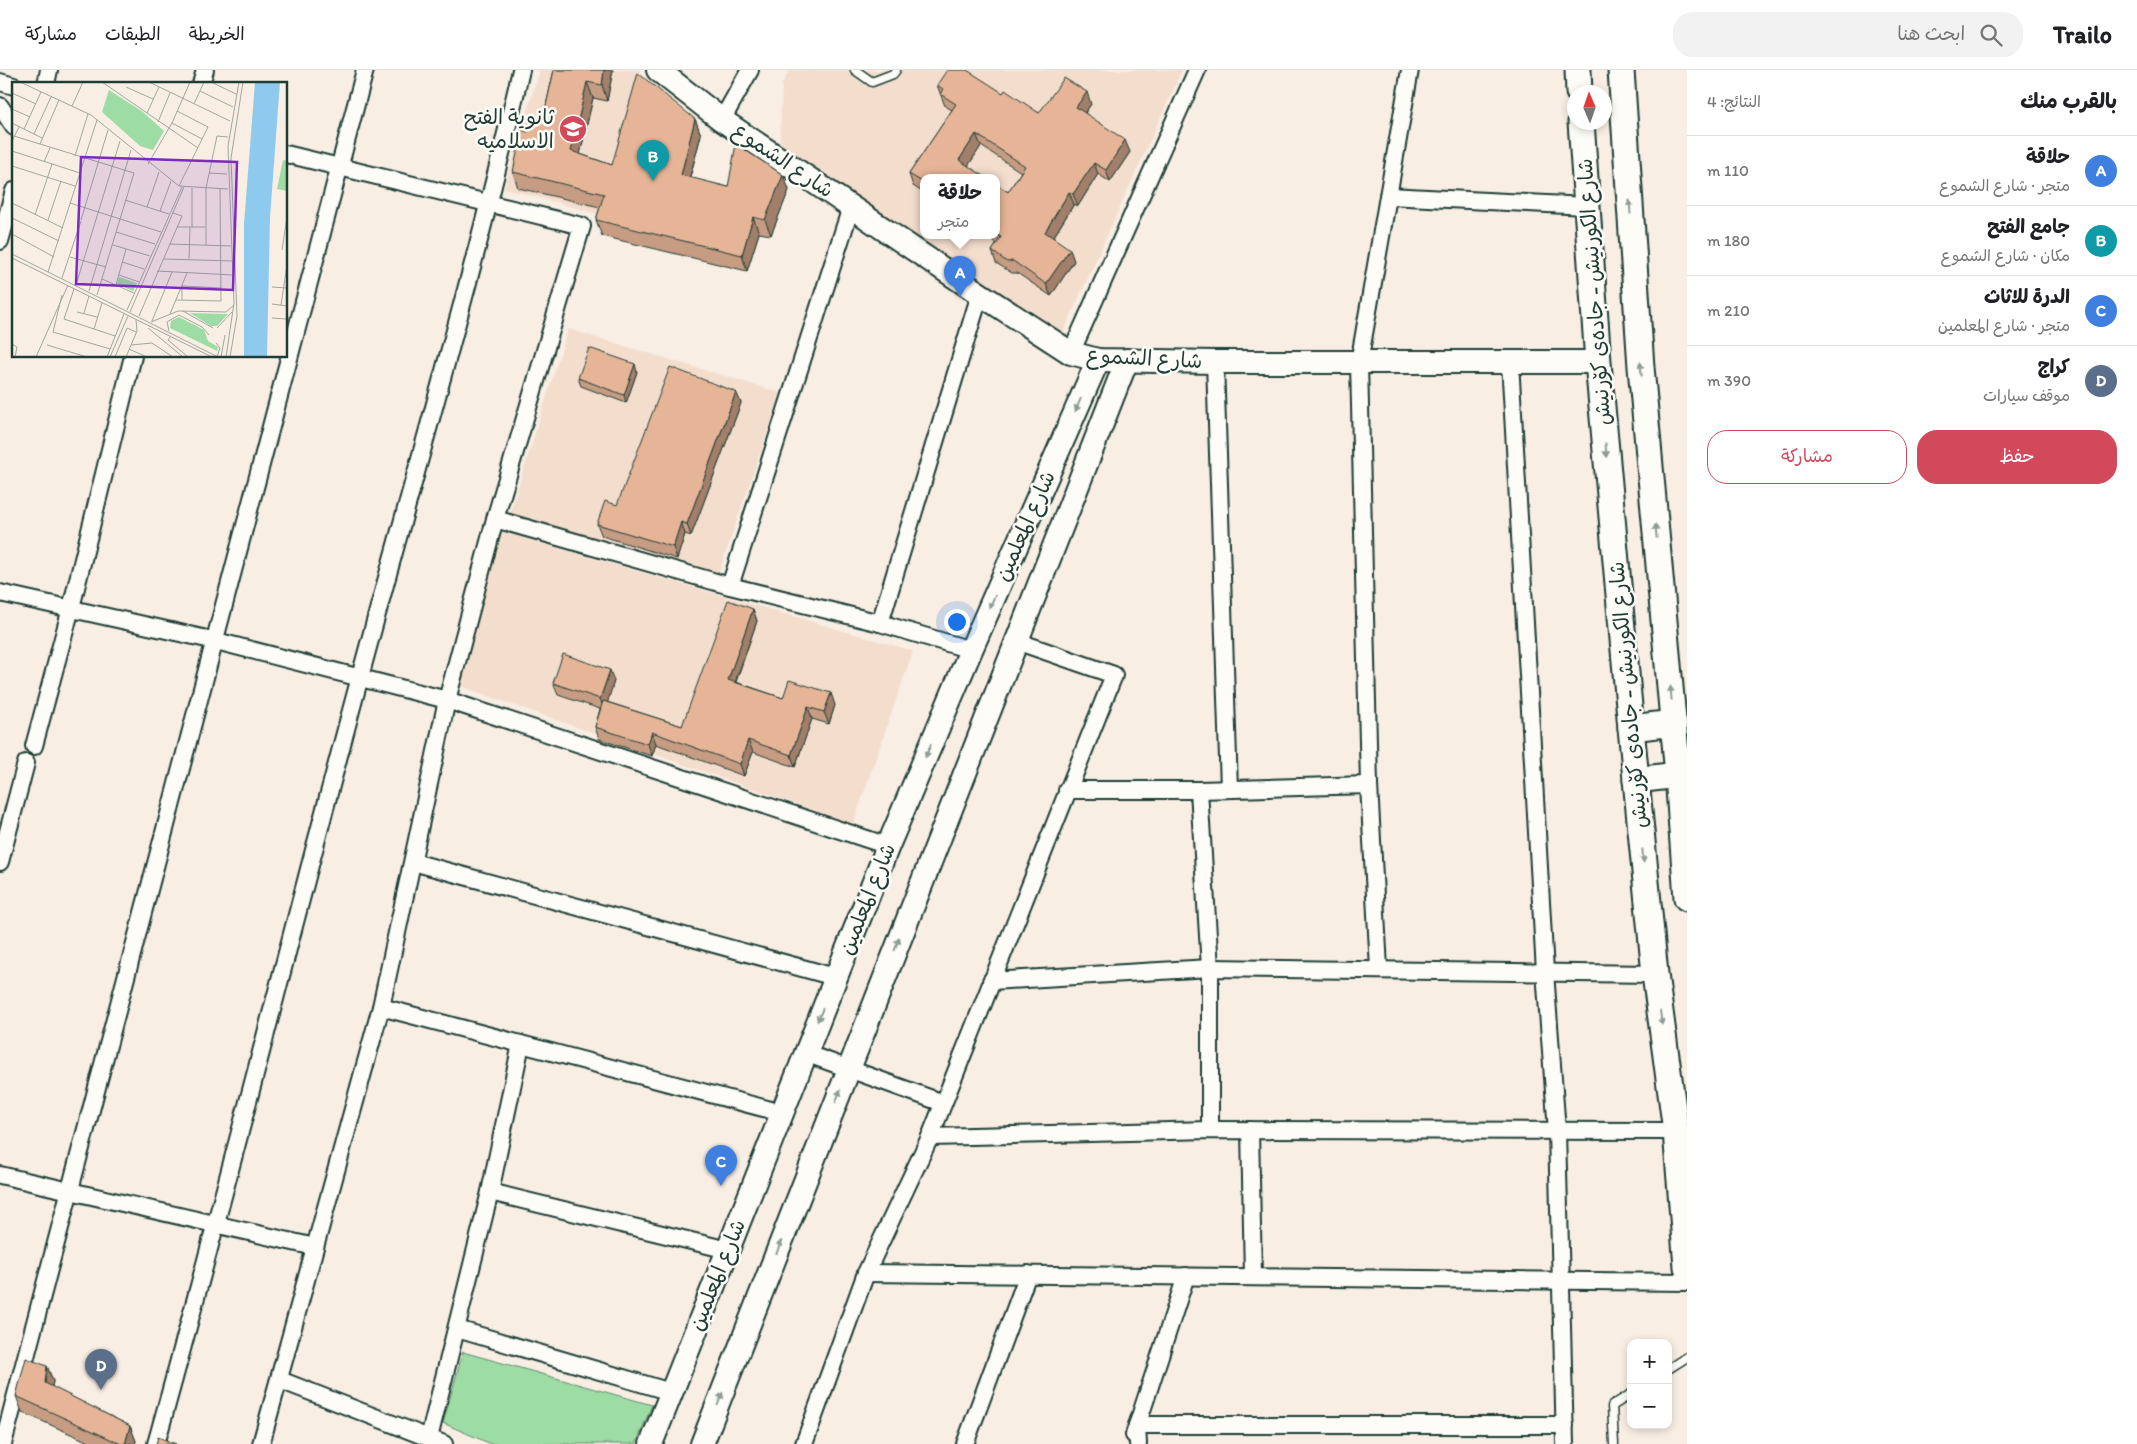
<!DOCTYPE html>
<html lang="ar">
<head>
<meta charset="utf-8">
<style>
	body { margin:0; font-family:Itim,"Playpen Sans Arabic",sans-serif; background:#f2f2f2; color:#202124; direction:rtl }
	.controls { position:absolute; right:15px; bottom:15px; display:grid; overflow:hidden; border-radius:10px; box-shadow:0 2px 8px #0003 }
	.controls button { width:45px; height:45px; display:grid; place-items:center; padding:0; border:0; border-bottom:1px solid #e0e0e0; background:#fff; color:#202124; font:25px sans-serif }
	.compass { position:absolute; left:1567px; top:15px; width:45px; height:45px; border-radius:50%; background:#fff; box-shadow:0 2px 8px #0003; rotate:358deg }
	.you { position:absolute; left:956px; top:551px; width:18px; height:18px; margin:-12px; border:4px solid #fff; border-radius:50%; background:#1a73e8; box-shadow:0 0 0 8px #1a73e833 }
	.badge { display:grid; place-items:center; width:32px; height:32px; border-radius:50%; background:#d1495b; color:#fff; font-size:16px; font-weight:700 }
	.pin { position:absolute; translate:-50% -41px; filter:drop-shadow(0 1px 2px #0008) }
	.pin::after { content:''; position:absolute; top:26px; width:18px; height:15px; background:inherit; clip-path:polygon(0 0,100% 0,50% 100%) }
	.popup { position:absolute; left:920px; top:104px; width:80px; height:65px; box-sizing:border-box; display:grid; place-content:center; border-radius:10px; background:#fff; filter:drop-shadow(0 1px 4px #0005); font-size:16px; white-space:nowrap; color:#757577 }
	.popup b { font-size:19px; color:#202124 }
	.popup::after { content:''; position:absolute; left:50%; top:100%; margin-left:-10px; border:10px solid transparent; border-top-color:#fff }
	.list { margin:0; padding:0; list-style:none }
	h2 { display:flex; justify-content:space-between; align-items:center; height:65px; margin:0; padding:0 20px; font-size:21px }
	h2 small { font-size:16px; font-weight:400; color:#757577 }
	.list li { display:grid; grid-template-columns:32px 1fr auto; gap:15px; align-items:center; box-sizing:border-box; height:70px; padding:0 20px; border-top:1px solid #e0e0e0 }
	.list b { display:block; font-size:19px; white-space:nowrap }
	.list p { margin:0; font-size:16px; white-space:nowrap; color:#757577 }
	.list em { font-size:16px; font-style:normal; color:#757577 }
	.actions { display:flex; gap:10px; padding:15px 20px }
	.actions a { flex:1; padding:11px 0; border:1px solid #d1495b; border-radius:20px; text-align:center; font-size:18px; color:#d1495b }
	.actions .main { background:#d1495b; color:#fff }
	.icon { flex:none; width:28px; height:28px; fill:none; stroke:currentColor; stroke-width:2; stroke-linecap:round; stroke-linejoin:round }
	.map { position:relative; flex:none; width:1687px; height:1374px; overflow:hidden; direction:ltr }
	header { display:flex; align-items:center; gap:30px; box-sizing:border-box; height:70px; padding:0 25px; background:#fff; border-bottom:1px solid #e0e0e0 }
	header strong { font-size:24px }
	nav { display:flex; gap:28px; margin-inline-start:auto; font-size:18px }
	.search { width:350px; height:45px; background:#f2f2f2; display:flex; align-items:center; gap:12px; box-sizing:border-box; padding:0 18px; border-radius:20px; color:#757577; font-size:19px }
	main { display:flex }
	aside { flex:1; background:#fff }
	.map>svg:first-child { display:block }
	.built { fill:#f3ddcd; fill-rule:evenodd }
	.green { fill:#9ddca4; stroke:#5e8c6c }
	.lines { fill:none; stroke-linecap:round; stroke-linejoin:round }
	.lane-casing { stroke:#1f3d34; stroke-width:11 }
	.street-casing { stroke:#1f3d34; stroke-width:20 }
	.secondary-casing { stroke:#1f3d34; stroke-width:26 }
	.primary-casing { stroke:#1f3d34; stroke-width:29 }
	.lane { stroke:#fdfcf7; stroke-width:8 }
	.street { stroke:#fdfcf7; stroke-width:16 }
	.secondary { stroke:#fdfcf7; stroke-width:22 }
	.primary { stroke:#fdfcf7; stroke-width:25 }
	.wall { fill:#c69c83; stroke:#1f3d34 }
	.shaded-wall { fill:#a17f6a; stroke:#1f3d34 }
	.building { fill:#e6b598; stroke:#1f3d34 }
	.oneway { fill:#8e9c96 }
	.labels { text-anchor:middle; stroke-width:5; stroke-linejoin:round; paint-order:stroke }
	.poi-label { font-size:21px; fill:#1f3d34; stroke:#fdfcf7; text-anchor:end }
	.street-label { font-size:21px; fill:#1f3d34; stroke:#fdfcf7 }
	.inset-road { fill:none; stroke:#a1a79e; stroke-width:1 }
	.view { fill:#7b2cbf; fill-opacity:0.15; stroke:#7b2cbf; stroke-width:2.5 }
	.inset-edge { fill:none; stroke:#1f3d34; stroke-width:2.5 }
</style>
</head>
<body>
<header>
<strong>Trailo</strong>
<div class="search"><svg class="icon" aria-label="search" viewBox="0 0 24 24"><circle cx="10" cy="10" r="6"/><path d="M15 15l6 6"/></svg>ابحث هنا</div>
<nav><a>الخريطة</a><a>الطبقات</a><a>مشاركة</a></nav>
</header>
<main>
<aside>
<h2>بالقرب منك<small>النتائج: 4</small></h2>
<ul class="list">
<li><span class="badge" style="background:#3f7fe0">A</span><div><b>حلاقة</b><p>متجر · شارع الشموع</p></div><em>110 m</em></li>
<li><span class="badge" style="background:#0f9aa8">B</span><div><b>جامع الفتح</b><p>مكان · شارع الشموع</p></div><em>180 m</em></li>
<li><span class="badge" style="background:#3f7fe0">C</span><div><b>الدرة للاثاث</b><p>متجر · شارع المعلمين</p></div><em>210 m</em></li>
<li><span class="badge" style="background:#5c6f8a">D</span><div><b>كراج</b><p>موقف سيارات</p></div><em>390 m</em></li>
</ul>
<div class="actions"><a class="main">حفظ</a><a>مشاركة</a></div>
</aside>
<div class="map">
<svg width="1687" height="1374" viewBox="0 0 1687 1374">
	<rect width="100%" height="100%" fill="#f8eee4"/>
	<filter id="ink" filterUnits="userSpaceOnUse"><feTurbulence type="fractalNoise" baseFrequency=".02" numOctaves="2"/><feDisplacementMap in="SourceGraphic" scale="10" xChannelSelector="R" yChannelSelector="G"/><feConvolveMatrix kernelMatrix="1 2 1 2 8 2 1 2 1" color-interpolation-filters="sRGB"/></filter>
	<g filter="url(#ink)">
		<g class="built">
			<path d="M 540,0 L 640,0 L 598,144 L 504,118 Z"/>
			<path d="M 790,0 L 1182,0 L 1062,265 L 780,74 L 782,14 ZM 924,108 L 996,108 L 996,166 L 924,166 Z"/>
			<path d="M 568,259 L 781,323 L 718,505 L 510,443 Z"/>
			<path d="M 502,462 L 913,581 L 853,754 L 457,615 Z"/>
		</g>
		<path class="green" d="M 463,1282 L 652,1335 L 636,1374 L 491,1374 L 443,1353 Z"/>
		<g class="lines">
			<defs>
				<g id="lane">
					<path d="M 855,0 L 872,12 L 893,4 L 896,0"/>
					<path d="M 1668,1299 L 1687,1287"/>
					<path d="M 1614,1374 L 1612,1336 L 1631,1324"/>
				</g>
				<g id="street">
					<path d="M 0,12 L 14,16"/>
					<path d="M 46,14 L 49,0"/>
					<path d="M 201,14 L 205,0"/>
					<path d="M 0,36 L 14,57"/>
					<path d="M 722,50 L 750,0"/>
					<path d="M 1388,126 L 1586,136"/>
					<path d="M 0,171 L 14,121"/>
					<path d="M 1071,283 L 1197,0"/>
					<path d="M 1510,291 L 1545,902 L 1557,1061 L 1565,1374"/>
					<path d="M 1215,292 L 1229,719"/>
					<path d="M 495,449 L 730,516 L 880,553 L 971,580"/>
					<path d="M 730,516 L 851,137"/>
					<path d="M 0,523 L 216,571 L 447,630 L 888,776"/>
					<path d="M 880,553 L 980,224"/>
					<path d="M 34,676 L 71,538 L 133,286"/>
					<path d="M 1067,720 L 1199,720 L 1369,715"/>
					<path d="M 1199,720 L 1210,898 L 1210,1060"/>
					<path d="M 0,792 L 26,693"/>
					<path d="M 413,792 L 835,907"/>
					<path d="M 1379,899 L 1369,715 L 1359,293 L 1410,0"/>
					<path d="M 991,911 L 1210,898 L 1655,904"/>
					<path d="M 381,937 L 782,1043"/>
					<path d="M 805,983 L 943,1033"/>
					<path d="M 1250,1060 L 1253,1206"/>
					<path d="M 930,1067 L 1210,1060 L 1676,1061"/>
					<path d="M 0,1105 L 315,1177"/>
					<path d="M 490,1122 L 728,1180"/>
					<path d="M 866,1203 L 1687,1212"/>
					<path d="M 457,1259 L 671,1322"/>
					<path d="M 280,1310 L 444,1374"/>
					<path d="M 1134,1365 L 1186,1206"/>
					<path d="M 429,1368 L 490,1122 L 521,974"/>
					<path d="M 3,1374 L 365,0"/>
					<path d="M 156,1374 C 227,1119 291,863 360,607 C 414,405 474,204 521,0"/>
					<path d="M 261,1374 L 381,937 L 447,630 L 495,449 L 582,156 L 286,84"/>
					<path d="M 804,1374 L 866,1203 L 930,1067 L 1114,605 L 1016,571"/>
					<path d="M 965,1374 L 1028,1204"/>
					<path d="M 1138,1374 L 1137,1355 L 1565,1355"/>
				</g>
				<g id="secondary">
					<path d="M 658,0 L 722,50 L 980,224 L 1071,283 L 1098,290 L 1215,292 L 1598,292"/>
					<path d="M 651,1374 L 888,776 L 971,580 L 1098,290"/>
					<path d="M 702,1374 L 1127,290"/>
				</g>
				<g id="primary">
					<path d="M 1578,0 L 1579,22"/>
					<path d="M 1621,0 L 1641,297 L 1678,705 L 1687,828"/>
					<path d="M 1581,52 L 1598,292 L 1631,658 L 1655,904 L 1676,1061 L 1687,1197"/>
					<path d="M 1631,658 L 1674,653"/>
					<path d="M 1636,710 L 1678,705"/>
				</g>
			</defs>
			<use href="#lane" class="lane-casing"/>
			<use href="#street" class="street-casing"/>
			<use href="#secondary" class="secondary-casing"/>
			<use href="#primary" class="primary-casing"/>
			<use href="#lane" class="lane"/>
			<use href="#street" class="street"/>
			<use href="#secondary" class="secondary"/>
			<use href="#primary" class="primary"/>
		</g>
		<g class="wall">
			<path d="M 554,0 L 613,0 L 607,31 L 593,28 L 580,84 L 612,95 L 695,49 L 701,65 L 690,108 L 728,117 L 783,105 L 789,120 L 771,165 L 759,163 L 747,201 L 602,166 L 596,150 L 600,137 L 518,118 L 513,102 L 528,62 L 533,54 L 543,49 Z"/>
			<path d="M 937,15 L 1003,23 L 1039,43 L 1091,34 L 1085,43 L 1130,82 L 1110,112 L 1098,104 L 1078,136 L 1074,134 L 1053,168 L 1074,191 L 1051,226 L 1017,203 L 1012,203 L 996,193 L 992,181 L 997,174 L 985,166 L 996,166 L 996,114 L 1008,122 L 1021,102 L 981,76 L 968,96 L 924,108 L 924,123 L 913,116 L 909,104 L 952,40 L 945,36 Z"/>
			<path d="M 637,302 L 626,333 L 581,316 L 578,308 Z"/>
			<path d="M 736,322 L 741,333 L 691,466 L 685,464 L 677,489 L 602,466 L 597,454 L 617,435 Z"/>
			<path d="M 753,539 L 757,551 L 736,612 L 783,628 L 835,635 L 829,654 L 812,649 L 795,697 L 753,682 L 744,706 L 656,674 L 652,686 L 599,669 L 595,657 L 600,639 L 558,625 L 553,613 L 614,611 L 607,632 L 682,656 Z"/>
			<path d="M 47,1296 L 53,1311 L 52,1317 L 130,1356 L 136,1371 L 135,1374 L 93,1374 L 22,1342 L 16,1326 Z"/>
		</g>
		<g class="shaded-wall">
			<path d="M 604,0 L 613,0 L 607,31 L 602,15 Z"/>
			<path d="M 587,12 L 593,28 L 577,97 L 571,81 Z"/>
			<path d="M 1087,22 L 1091,34 L 1080,49 L 1076,37 Z"/>
			<path d="M 695,49 L 701,65 L 686,121 L 681,105 Z"/>
			<path d="M 976,64 L 981,76 L 964,102 L 959,90 Z"/>
			<path d="M 1125,70 L 1130,82 L 1110,112 L 1106,100 Z"/>
			<path d="M 1094,93 L 1098,104 L 1078,136 L 1073,124 Z"/>
			<path d="M 783,105 L 789,120 L 771,165 L 765,150 Z"/>
			<path d="M 1069,122 L 1074,134 L 1049,174 L 1045,162 Z"/>
			<path d="M 753,147 L 759,163 L 747,201 L 742,185 Z"/>
			<path d="M 1070,179 L 1074,191 L 1051,226 L 1046,214 Z"/>
			<path d="M 635,294 L 637,302 L 626,333 L 624,325 Z"/>
			<path d="M 736,322 L 741,333 L 691,466 L 687,454 Z"/>
			<path d="M 681,452 L 685,464 L 677,489 L 673,477 Z"/>
			<path d="M 753,539 L 757,551 L 732,621 L 728,610 Z"/>
			<path d="M 610,600 L 614,611 L 605,641 L 600,629 Z"/>
			<path d="M 831,623 L 835,635 L 829,654 L 824,642 Z"/>
			<path d="M 808,637 L 812,649 L 795,697 L 791,685 Z"/>
			<path d="M 652,662 L 656,674 L 652,686 L 648,674 Z"/>
			<path d="M 748,670 L 753,682 L 744,706 L 740,694 Z"/>
			<path d="M 47,1296 L 53,1311 L 50,1329 L 45,1313 Z"/>
			<path d="M 130,1356 L 136,1371 L 135,1374 L 125,1374 Z"/>
		</g>
		<g class="building">
			<path d="M 554,0 L 604,0 L 602,15 L 587,12 L 571,81 L 612,95 L 638,3 L 695,49 L 681,105 L 728,117 L 736,74 L 783,105 L 765,150 L 753,147 L 742,185 L 596,150 L 604,124 L 513,102 L 522,60 L 528,62 L 529,54 L 533,54 L 534,48 L 543,49 Z"/>
			<path d="M 947,0 L 967,0 L 1003,23 L 1005,20 L 1039,43 L 1064,8 L 1087,22 L 1076,37 L 1125,70 L 1106,100 L 1094,93 L 1073,124 L 1069,122 L 1045,162 L 1070,179 L 1046,214 L 1013,191 L 1007,192 L 992,181 L 1001,167 L 996,164 L 996,114 L 1008,122 L 1025,96 L 976,64 L 959,90 L 987,108 L 924,108 L 924,113 L 909,104 L 956,34 L 940,24 L 943,19 L 937,15 Z"/>
			<path d="M 589,278 L 635,294 L 624,325 L 578,308 Z"/>
			<path d="M 670,297 L 736,322 L 687,454 L 681,452 L 673,477 L 597,454 L 605,431 L 617,435 Z"/>
			<path d="M 728,530 L 753,539 L 728,610 L 783,628 L 789,610 L 831,623 L 824,642 L 808,637 L 791,685 L 748,670 L 740,694 L 652,662 L 648,674 L 595,657 L 603,631 L 682,656 Z"/>
			<path d="M 563,584 L 610,600 L 600,629 L 553,613 Z"/>
			<path d="M 26,1288 L 47,1296 L 45,1313 L 130,1356 L 125,1374 L 121,1374 L 16,1326 Z"/>
			<path d="M 158,1367 L 176,1374 L 156,1374 Z"/>
		</g>
		<defs><path id="oneway-solid" d="M-6-.8H1V-3.2L6.5 0L1 3.2V.8H-6Z" transform="scale(1.25)"/></defs>
		<g class="oneway">
			<use href="#oneway-solid" transform="translate(1630 137) rotate(-94)"/>
			<use href="#oneway-solid" transform="translate(1641 299) rotate(-95)"/>
			<use href="#oneway-solid" transform="translate(1078 335) rotate(114)"/>
			<use href="#oneway-solid" transform="translate(1606 380) rotate(85)"/>
			<use href="#oneway-solid" transform="translate(1656 461) rotate(-95)"/>
			<use href="#oneway-solid" transform="translate(992 532) rotate(114)"/>
			<use href="#oneway-solid" transform="translate(1671 623) rotate(-95)"/>
			<use href="#oneway-solid" transform="translate(928 681) rotate(113)"/>
			<use href="#oneway-solid" transform="translate(1643 786) rotate(84)"/>
			<use href="#oneway-solid" transform="translate(897 874) rotate(-69)"/>
			<use href="#oneway-solid" transform="translate(820 945) rotate(112)"/>
			<use href="#oneway-solid" transform="translate(1661 948) rotate(82)"/>
			<use href="#oneway-solid" transform="translate(838 1026) rotate(-69)"/>
			<use href="#oneway-solid" transform="translate(779 1177) rotate(-69)"/>
			<use href="#oneway-solid" transform="translate(720 1329) rotate(-69)"/>
		</g>
	</g>
	<defs>
		<symbol id="school-disc" viewBox="-11 -11 22 22"><circle r="9.5" fill="#d1495b" stroke="#fdfcf7"/><path d="M0-5L7-2L0 1L-7-2ZM-4 1L0 2.5L4 1V4Q0 6-4 4Z" fill="#fff"/></symbol>
	</defs>
	<g fill-rule="evenodd">
		<use href="#school-disc" x="557" y="43" width="32" height="32"/>
	</g>
	<g class="labels">
		<g class="poi-label">
			<text x="554" y="54">ثانوية الفتح<tspan x="554" dy="24">الاسلاميه</tspan></text>
		</g>
		<g class="street-label">
			<text transform="translate(783 90) rotate(34)" y="7">شارع الشموع</text>
			<text transform="translate(1594 222) rotate(-94)" y="7">شارع الكورنيش - جادەی کۆرنیش</text>
			<text transform="translate(1144 288) rotate(3)" y="7">شارع الشموع</text>
			<text transform="translate(1025 456) rotate(-66)" y="7">شارع المعلمين</text>
			<text transform="translate(1628 625) rotate(-95)" y="7">شارع الكورنيش - جادەی کۆرنیش</text>
			<text transform="translate(867 829) rotate(-68)" y="7">شارع المعلمين</text>
			<text transform="translate(717 1205) rotate(-68)" y="7">شارع المعلمين</text>
		</g>
	</g>
	<g transform="translate(12 12)">
		<rect width="275" height="275" fill="#f8eee4"/>
		<path d="M 97,8 L 131,30 L 152,49 L 141,68 L 128,64 L 90,30 ZM 271,78 L 275,79 L 275,109 L 265,107 ZM 107,195 L 125,201 L 121,209 L 105,202 ZM 178,231 L 216,232 L 205,244 L 199,244 ZM 167,235 L 192,248 L 196,259 L 206,265 L 205,269 L 158,246 L 159,239 Z" fill="#9ddca4"/>
		<path d="M 243,0 L 268,0 L 258,135 L 255,275 L 232,275 L 232,142 Z" fill="#8dcaed"/>
		<path class="inset-road" d="M 8,0 L 79,33 L 167,104 L 216,107M 90,0 L 186,66M 137,0 L 218,39M 199,0 L 224,12M 114,5 L 141,17M 188,9 L 221,25M 0,11 L 24,22M 182,22 L 192,0M 60,24 L 71,0M 0,27 L 18,35M 165,29 L 196,45 L 167,104M 135,31 L 147,5M 146,40 L 158,11M 0,41 L 30,56M 160,41 L 190,57M 12,47 L 29,10M 22,52 L 39,15M 2,54 L 122,91 L 85,213M 0,59 L 7,45M 28,62 L 47,18M 0,69 L 68,91M 63,74 L 76,32M 32,80 L 38,66M 136,82 L 160,41 L 178,0M 0,84 L 63,104M 197,91 L 215,92M 113,118 L 157,132M 0,121 L 51,146M 58,121 L 149,150M 135,125 L 147,90M 148,129 L 159,99M 23,133 L 40,82M 0,136 L 47,159M 36,138 L 49,99M 69,138 L 96,48M 165,145 L 193,145M 180,145 L 180,106M 104,150 L 143,162M 0,152 L 42,175M 158,162 L 219,164M 101,163 L 138,174M 194,163 L 194,106 L 205,54 L 216,55M 270,168 L 275,135M 0,172 L 206,275M 58,175 L 94,185M 0,176 L 200,275M 152,177 L 221,179M 177,177 L 178,145M 110,180 L 132,187M 145,189 L 221,193M 36,190 L 85,38M 107,193 L 127,200M 50,196 L 69,139M 90,197 L 122,211M 64,203 L 108,59M 104,203 L 114,167M 260,205 L 275,206M 62,207 L 52,237 L 103,254M 77,209 L 119,68M 50,213 L 41,250 L 98,267M 164,218 L 209,219 L 208,107M 170,218 L 170,204 L 210,206M 260,222 L 275,224M 269,223 L 275,183M 115,228 L 170,105M 171,229 L 201,246M 65,230 L 85,235M 118,230 L 172,105M 72,231 L 77,214M 158,232 L 175,191M 127,234 L 170,134 L 161,131M 260,236 L 275,237M 140,239 L 160,190M 139,240 L 166,229 L 214,230 L 222,223M 136,246 L 171,275M 205,246 L 220,230M 82,247 L 90,221M 157,249 L 155,240 L 167,233 L 190,245 L 197,253M 158,255 L 156,258 L 176,275M 204,261 L 208,266 L 205,275M 0,262 L 5,265 L 3,275M 35,263 L 75,275M 119,263 L 140,261 L 161,275M 117,267 L 135,275M 24,275 L 56,203M 95,275 L 112,232M 98,275 L 116,234M 103,275 L 115,246 L 124,250M 114,275 L 125,249 L 124,238M 209,275 L 213,253M 214,275 L 222,221 L 216,64 L 227,0M 218,275 L 225,234 L 219,76 L 231,0"/>
		<path class="view" d="M 69,75 L 225,80 L 221,208 L 64,202 Z"/>
		<rect width="275" height="275" class="inset-edge"/>
	</g>
</svg>
<div class="controls">
<button>+</button>
<button>−</button>
</div>
<svg class="compass" viewBox="-18 -18 36 36"><path d="M0-13l5 13h-10z" fill="#e53935"/><path d="M0 13l5-13h-10z" fill="#757577"/></svg>
<div class="you"></div>
<div class="pin badge" style="left:960px;top:227px;background:#3f7fe0">A</div>
<div class="popup"><b>حلاقة</b>متجر</div>
<div class="pin badge" style="left:653px;top:111px;background:#0f9aa8">B</div>
<div class="pin badge" style="left:721px;top:1116px;background:#3f7fe0">C</div>
<div class="pin badge" style="left:101px;top:1320px;background:#5c6f8a">D</div>
</div>
</main>
</body>
</html>
